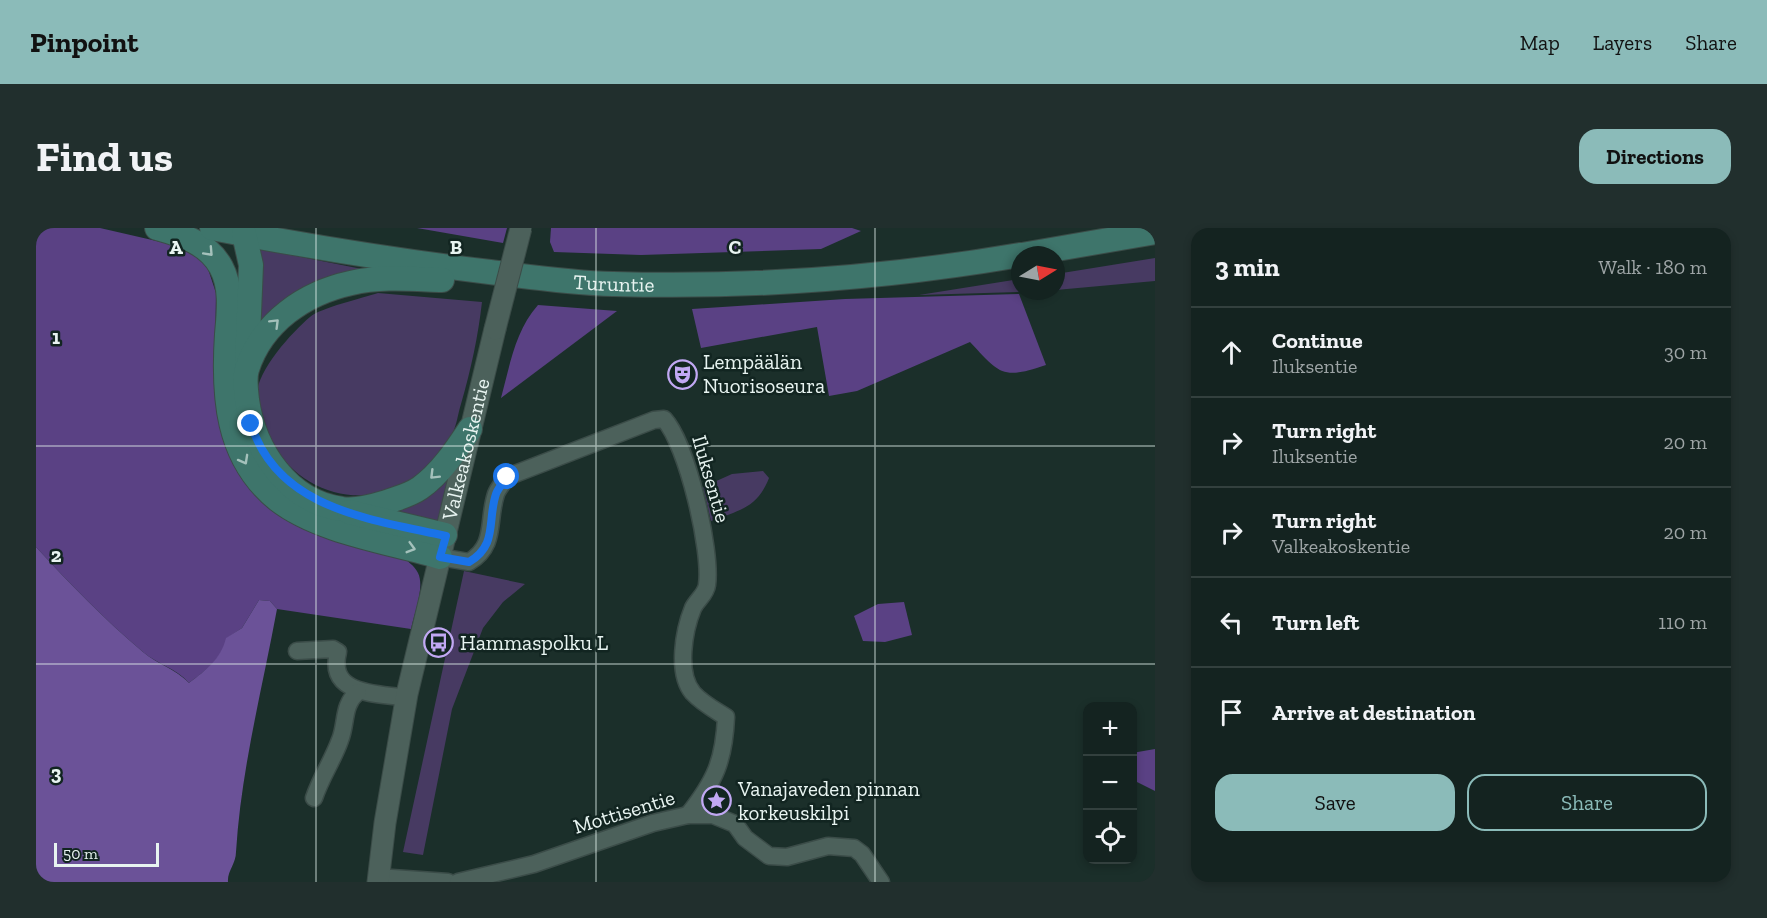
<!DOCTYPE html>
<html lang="en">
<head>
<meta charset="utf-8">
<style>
	body { margin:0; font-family:"Zilla Slab",serif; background:#212f2d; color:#f1f3f6 }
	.controls { position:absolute; right:18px; bottom:18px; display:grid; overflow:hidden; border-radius:12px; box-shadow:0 3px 9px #0003 }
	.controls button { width:54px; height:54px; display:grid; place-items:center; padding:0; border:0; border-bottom:2px solid #33403e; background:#142320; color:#f1f3f6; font:30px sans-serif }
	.compass { position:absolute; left:975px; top:18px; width:54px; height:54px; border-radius:50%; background:#142320; box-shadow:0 3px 9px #0003; rotate:80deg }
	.scale { position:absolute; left:18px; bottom:15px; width:105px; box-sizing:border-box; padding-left:6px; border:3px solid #e8f4f1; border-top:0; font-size:16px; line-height:21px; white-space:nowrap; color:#e8f4f1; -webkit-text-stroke:4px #122521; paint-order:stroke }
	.stop { position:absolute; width:18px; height:18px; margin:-14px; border:4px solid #1a73e8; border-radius:50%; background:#fff }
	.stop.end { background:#1a73e8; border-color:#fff; box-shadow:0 2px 6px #0008 }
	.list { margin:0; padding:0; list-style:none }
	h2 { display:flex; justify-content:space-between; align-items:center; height:78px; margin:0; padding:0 24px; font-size:26px }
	h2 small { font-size:20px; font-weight:400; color:#9da4a5 }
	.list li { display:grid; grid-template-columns:39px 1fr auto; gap:18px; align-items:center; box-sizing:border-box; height:90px; padding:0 24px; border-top:2px solid #33403e }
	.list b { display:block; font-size:22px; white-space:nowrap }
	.list p { margin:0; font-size:20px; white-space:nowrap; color:#9da4a5 }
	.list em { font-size:20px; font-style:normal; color:#9da4a5 }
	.actions { display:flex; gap:12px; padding:18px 24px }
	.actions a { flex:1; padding:14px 0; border:2px solid #8bbbb9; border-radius:18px; text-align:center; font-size:21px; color:#8bbbb9 }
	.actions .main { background:#8bbbb9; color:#111 }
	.icon { flex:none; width:33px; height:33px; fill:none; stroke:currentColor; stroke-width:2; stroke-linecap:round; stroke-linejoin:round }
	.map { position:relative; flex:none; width:1119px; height:654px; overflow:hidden; border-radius:18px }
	header { display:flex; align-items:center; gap:36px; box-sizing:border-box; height:84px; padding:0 30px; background:#8bbbb9; color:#111 }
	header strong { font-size:28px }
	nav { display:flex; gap:33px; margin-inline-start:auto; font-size:21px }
	.intro { display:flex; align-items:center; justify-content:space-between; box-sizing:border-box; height:144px; padding:0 36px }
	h1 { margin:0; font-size:42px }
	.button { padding:15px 27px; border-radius:18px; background:#8bbbb9; color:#111; font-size:21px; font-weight:700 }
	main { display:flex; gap:36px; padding:0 36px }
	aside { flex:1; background:#142320; border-radius:18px; box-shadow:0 3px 9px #0003 }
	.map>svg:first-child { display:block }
	.green { fill:#473a62 }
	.forest { fill:#5a4184 }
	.water { fill:#6b5298 }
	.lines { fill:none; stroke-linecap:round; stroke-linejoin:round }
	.minor-casing { stroke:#3b4c48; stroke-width:19 }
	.tertiary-casing { stroke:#3b4c48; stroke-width:23 }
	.secondary-casing { stroke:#3b4c48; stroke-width:26 }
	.minor { stroke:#4c615b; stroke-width:16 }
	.tertiary { stroke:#4c615b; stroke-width:21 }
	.secondary { stroke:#3e756b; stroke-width:24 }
	.tertiary-bridge-casing { stroke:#3b4c48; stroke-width:23; stroke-linecap:butt }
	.tertiary-bridge { stroke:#4c615b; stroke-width:21 }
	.oneway { stroke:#a4c1bb }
	.route { stroke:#1a73e8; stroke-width:8 }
	.grid { fill:none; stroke:#e8f4f1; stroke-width:1.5; stroke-opacity:0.55 }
	.labels { text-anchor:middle; stroke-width:5; stroke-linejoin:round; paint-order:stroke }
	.street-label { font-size:21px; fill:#e8f4f1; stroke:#122521 }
	.poi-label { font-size:21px; fill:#e8f4f1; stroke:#122521; text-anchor:start }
	.grid-label { font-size:20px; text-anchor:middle; font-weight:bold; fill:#e8f4f1; stroke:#122521; stroke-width:5; stroke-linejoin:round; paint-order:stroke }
</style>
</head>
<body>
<header>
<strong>Pinpoint</strong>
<nav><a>Map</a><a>Layers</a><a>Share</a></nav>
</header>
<div class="intro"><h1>Find us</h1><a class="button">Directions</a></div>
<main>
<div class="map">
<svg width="1119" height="654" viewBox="0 0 1119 654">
	<rect width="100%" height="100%" fill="#1b2f2a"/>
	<g class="green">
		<path d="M 225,21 L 336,43 L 216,115 Z"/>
		<path d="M 1119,30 L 1119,53 L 1020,62 L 1020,46 Z"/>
		<path d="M 984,51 L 984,63 L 1012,63 L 883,67 Z"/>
		<path d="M 342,65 L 446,74 C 442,109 435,141 425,176 C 422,185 421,197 416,206 C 379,284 277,289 235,213 C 227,199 220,184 221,166 C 221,143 256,104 274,89 C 284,80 327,70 342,65 Z"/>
		<path d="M 727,243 L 733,250 C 721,280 704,282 675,293 L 667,259 L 696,246 Z"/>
		<path d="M 414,247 L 400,299 L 332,283 Z"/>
		<path d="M 428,343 L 489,356 L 467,374 L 447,400 L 416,481 L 387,627 L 367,624 Z"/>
	</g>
	<g class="forest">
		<path d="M 0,0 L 64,0 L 151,20 L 171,38 L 180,65 L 179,133 L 186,202 L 196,232 L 211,257 L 266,300 L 365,328 C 370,332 379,338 382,345 C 389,359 378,386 375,401 L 241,381 L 234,373 L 223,372 L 206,400 L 191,410 C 185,432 170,442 153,455 C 140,440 121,436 107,424 C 68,391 34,356 0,319 Z"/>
		<path d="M 381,0 L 471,0 L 467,15 Z"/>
		<path d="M 515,0 L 816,0 L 825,3 L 785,21 L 605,27 L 518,24 L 514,14 Z"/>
		<path d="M 983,66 L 1010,137 C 966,152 964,146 934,114 L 821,163 L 793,168 L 781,99 L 665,120 L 656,81 L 809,71 Z"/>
		<path d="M 502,77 L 581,83 L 465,170 C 474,137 479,103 502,77 Z"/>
		<path d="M 868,374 L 876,407 L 849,414 L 827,413 L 818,388 L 842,376 Z"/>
		<path d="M 1119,521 L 1119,563 L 1097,552 L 1096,525 Z"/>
	</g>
	<path class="water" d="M 0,319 C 34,356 68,391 107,424 C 121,436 140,441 153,455 C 170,442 185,431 190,410 L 206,400 L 223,372 L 234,373 L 241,381 C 226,462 205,542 200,624 C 200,636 191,643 192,654 L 0,654 Z"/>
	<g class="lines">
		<defs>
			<g id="minor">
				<path d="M 404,329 L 433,334 C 461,317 451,293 460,266 C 462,260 468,254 471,249 L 618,192 L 628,191 C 651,216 676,323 671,357 C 670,366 661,372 657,380 C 648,402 640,445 657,465 C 666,475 679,482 690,489 C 688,533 679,553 652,587"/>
				<path d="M 261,423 L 297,421 L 302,424 C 291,468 343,465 370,470"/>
				<path d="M 278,570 C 285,549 297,532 304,512 C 311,495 306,477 322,464"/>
				<path d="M 342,649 L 412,654"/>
				<path d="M 422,654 L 498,636 L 617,595 L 652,587 L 677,587 L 699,596 L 709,610 L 733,628 L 751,629 L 792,618 L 818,620 L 826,626 L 845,654"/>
			</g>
			<g id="tertiary">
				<path id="s1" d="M 342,654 L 349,595 L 371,466 L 459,101"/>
			</g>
			<g id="secondary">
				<path d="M 121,0 C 146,7 172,15 185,39 C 196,59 193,84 191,106 C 187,167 190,230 242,272 C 283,304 354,314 404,329"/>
				<path id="s2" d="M 176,0 C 269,18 361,33 454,44 C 495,49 536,55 577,56 C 713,60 850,50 984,27"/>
				<path d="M 208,6 L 215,37 L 211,134"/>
				<path d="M 986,27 L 1119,4"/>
				<path d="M 406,52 C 376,51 345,48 315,55 C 269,65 226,94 211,141 C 208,150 210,162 211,172 C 218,222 252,274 306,281 C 319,283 338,278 351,274 C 362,270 374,267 384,260 C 405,245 420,222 434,201"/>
				<path d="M 313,284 L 409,307"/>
			</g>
		</defs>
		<use href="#minor" class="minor-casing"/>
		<use href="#tertiary" class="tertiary-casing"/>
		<use href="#secondary" class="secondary-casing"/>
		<use href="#minor" class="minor"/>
		<use href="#tertiary" class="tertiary"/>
		<use href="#secondary" class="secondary"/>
		<defs>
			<path id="tertiary-bridge" d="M 459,101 L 485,0"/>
		</defs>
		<use href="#tertiary-bridge" class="tertiary-bridge-casing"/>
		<use href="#tertiary-bridge" class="tertiary-bridge"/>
	</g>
	<defs><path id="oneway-chevron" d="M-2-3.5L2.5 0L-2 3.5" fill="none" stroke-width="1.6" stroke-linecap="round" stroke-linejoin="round" transform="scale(1.5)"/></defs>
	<g class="oneway">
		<use href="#oneway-chevron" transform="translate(173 24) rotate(47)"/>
		<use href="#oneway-chevron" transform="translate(239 95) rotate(-45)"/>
		<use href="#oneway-chevron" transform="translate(208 232) rotate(61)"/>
		<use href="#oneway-chevron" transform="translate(398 247) rotate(135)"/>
		<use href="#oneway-chevron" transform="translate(375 320) rotate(16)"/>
	</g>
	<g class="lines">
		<path class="route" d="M 215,196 C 241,281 334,291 410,308 L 404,329 L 433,334 C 462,317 451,293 460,266 C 462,260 468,254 471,249"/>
	</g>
	<path class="grid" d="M 280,0 L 280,654M 560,0 L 560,654M 839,0 L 839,654M 0,218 L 1119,218M 0,436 L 1119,436"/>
	<defs>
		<symbol id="theatre-ring" viewBox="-11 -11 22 22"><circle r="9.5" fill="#122521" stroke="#c1a8f3" stroke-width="1.5"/><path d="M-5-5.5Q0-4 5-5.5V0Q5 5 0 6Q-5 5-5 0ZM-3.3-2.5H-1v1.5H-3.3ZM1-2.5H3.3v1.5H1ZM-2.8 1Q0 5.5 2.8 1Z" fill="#c1a8f3"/></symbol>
		<symbol id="bus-ring" viewBox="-11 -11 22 22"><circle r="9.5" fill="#122521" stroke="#c1a8f3" stroke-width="1.5"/><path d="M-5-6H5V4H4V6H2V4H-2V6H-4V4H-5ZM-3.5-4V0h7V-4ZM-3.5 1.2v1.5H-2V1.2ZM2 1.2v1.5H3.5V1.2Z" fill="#c1a8f3"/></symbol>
		<symbol id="sight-ring" viewBox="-11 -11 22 22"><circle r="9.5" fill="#122521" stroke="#c1a8f3" stroke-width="1.5"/><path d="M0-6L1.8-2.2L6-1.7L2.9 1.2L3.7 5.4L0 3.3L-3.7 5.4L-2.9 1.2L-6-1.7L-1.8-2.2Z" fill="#c1a8f3"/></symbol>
	</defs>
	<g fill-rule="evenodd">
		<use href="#theatre-ring" x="630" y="130" width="33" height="33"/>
		<use href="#bus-ring" x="386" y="398" width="33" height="33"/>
		<use href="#sight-ring" x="664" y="556" width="33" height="33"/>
	</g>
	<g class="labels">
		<g class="street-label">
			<text dy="7" stroke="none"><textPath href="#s2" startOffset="406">Turuntie</textPath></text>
			<text dy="7" stroke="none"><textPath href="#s1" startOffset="442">Valkeakoskentie</textPath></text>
			<text transform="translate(675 251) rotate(74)" y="7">Iluksentie</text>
			<text transform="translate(588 584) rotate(-17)" y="7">Mottisentie</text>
		</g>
		<g class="poi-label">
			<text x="667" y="141">Lempäälän<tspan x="667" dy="24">Nuorisoseura</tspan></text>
			<text x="424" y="422">Hammaspolku L</text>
			<text x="702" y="568">Vanajaveden pinnan<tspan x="702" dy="24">korkeuskilpi</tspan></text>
		</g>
	</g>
	<g class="grid-label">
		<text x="140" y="26">A</text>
		<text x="420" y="26">B</text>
		<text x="699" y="26">C</text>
		<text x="20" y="116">1</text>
		<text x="20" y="334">2</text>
		<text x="20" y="552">3</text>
	</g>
</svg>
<div class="controls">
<button>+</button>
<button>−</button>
<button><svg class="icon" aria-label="locate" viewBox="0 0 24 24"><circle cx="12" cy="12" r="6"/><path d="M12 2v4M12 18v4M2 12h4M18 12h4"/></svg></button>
</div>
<svg class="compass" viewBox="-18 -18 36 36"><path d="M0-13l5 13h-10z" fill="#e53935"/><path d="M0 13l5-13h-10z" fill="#9da4a5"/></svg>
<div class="scale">50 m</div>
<div class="stop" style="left:471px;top:249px"></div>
<div class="stop end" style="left:215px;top:196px"></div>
</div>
<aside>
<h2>3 min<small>Walk · 180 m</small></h2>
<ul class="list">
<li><svg class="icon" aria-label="ahead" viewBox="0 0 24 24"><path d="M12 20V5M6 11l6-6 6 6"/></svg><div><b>Continue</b><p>Iluksentie</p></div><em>30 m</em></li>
<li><svg class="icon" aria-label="right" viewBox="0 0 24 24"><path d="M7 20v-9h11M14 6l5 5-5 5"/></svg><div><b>Turn right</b><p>Iluksentie</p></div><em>20 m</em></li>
<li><svg class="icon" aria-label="right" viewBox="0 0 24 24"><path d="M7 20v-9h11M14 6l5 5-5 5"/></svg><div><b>Turn right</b><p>Valkeakoskentie</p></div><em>20 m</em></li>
<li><svg class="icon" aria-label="left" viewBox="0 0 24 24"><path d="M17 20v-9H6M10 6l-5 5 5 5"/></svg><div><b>Turn left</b></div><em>110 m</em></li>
<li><svg class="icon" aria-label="arrive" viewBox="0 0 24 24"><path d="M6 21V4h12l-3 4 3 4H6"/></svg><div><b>Arrive at destination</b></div></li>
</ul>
<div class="actions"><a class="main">Save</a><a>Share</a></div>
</aside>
</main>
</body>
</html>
